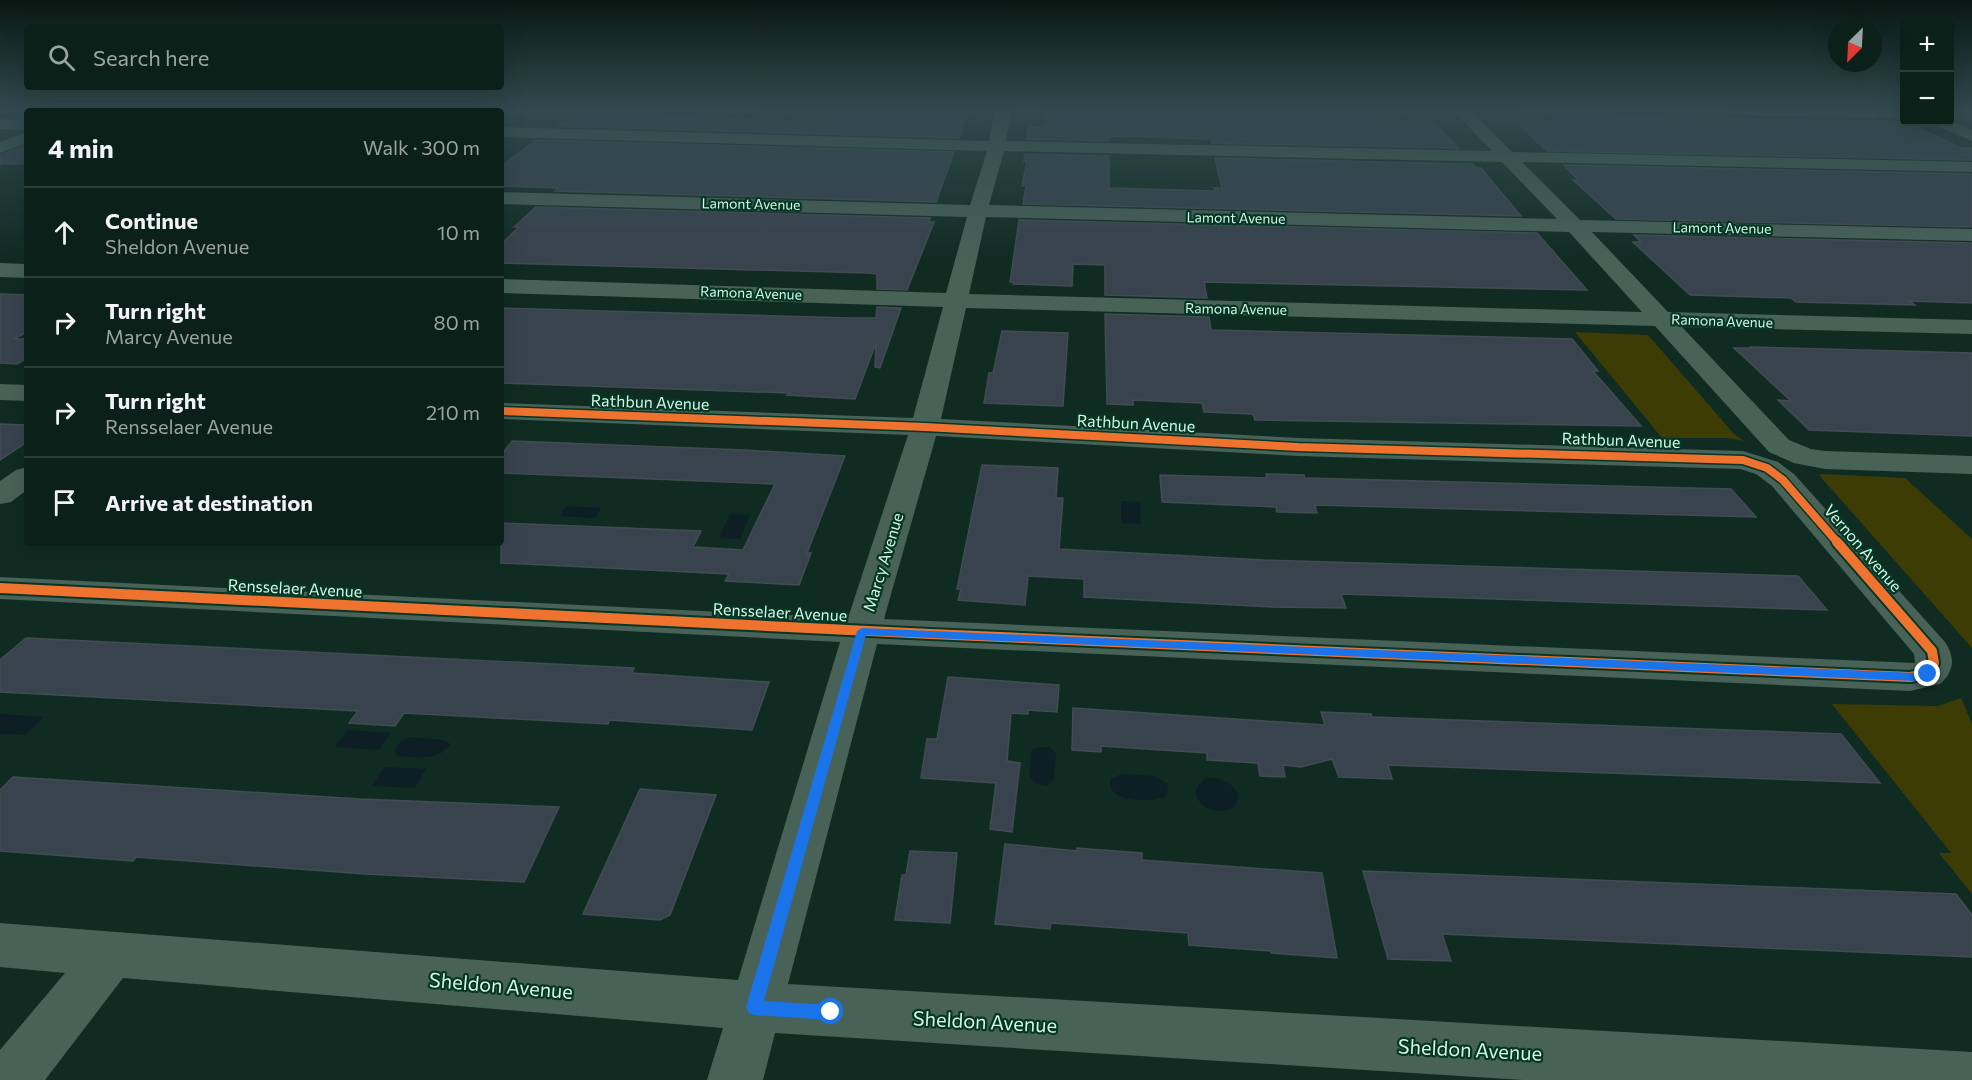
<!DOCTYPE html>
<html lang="en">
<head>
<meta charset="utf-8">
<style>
	body { margin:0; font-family:Commissioner,sans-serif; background:#152823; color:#f1f3f6 }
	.controls { position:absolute; right:18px; top:18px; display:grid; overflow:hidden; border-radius:6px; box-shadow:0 6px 24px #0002 }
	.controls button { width:54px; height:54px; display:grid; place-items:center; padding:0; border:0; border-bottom:2px solid #2c3e39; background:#0c201a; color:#f1f3f6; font:30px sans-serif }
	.compass { position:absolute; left:1828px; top:18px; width:54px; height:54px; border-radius:50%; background:#0c201a; box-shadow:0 6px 24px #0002; rotate:204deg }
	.stop { position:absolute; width:18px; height:18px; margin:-14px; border:4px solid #1a73e8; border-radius:50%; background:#fff }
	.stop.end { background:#1a73e8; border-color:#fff; box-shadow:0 2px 6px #0008 }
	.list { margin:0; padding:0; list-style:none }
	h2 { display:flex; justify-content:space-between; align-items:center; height:78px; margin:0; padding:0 24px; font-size:26px }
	h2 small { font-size:20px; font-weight:400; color:#9aa3a2 }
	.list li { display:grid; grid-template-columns:39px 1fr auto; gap:18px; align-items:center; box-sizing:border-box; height:90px; padding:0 24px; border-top:2px solid #2c3e39 }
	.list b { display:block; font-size:22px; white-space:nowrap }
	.list p { margin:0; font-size:20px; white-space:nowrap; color:#9aa3a2 }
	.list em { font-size:20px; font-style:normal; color:#9aa3a2 }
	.icon { flex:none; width:33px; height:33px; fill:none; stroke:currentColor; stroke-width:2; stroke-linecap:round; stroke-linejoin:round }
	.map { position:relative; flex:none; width:1972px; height:1080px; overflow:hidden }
	.search { position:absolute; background:#0c201a; box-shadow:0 6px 24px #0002; left:24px; top:24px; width:480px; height:66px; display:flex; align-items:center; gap:15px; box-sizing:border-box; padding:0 21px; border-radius:6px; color:#9aa3a2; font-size:22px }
	.panel { position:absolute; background:#0c201a; box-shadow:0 6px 24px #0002; left:24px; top:108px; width:480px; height:438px; border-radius:6px }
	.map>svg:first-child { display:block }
	.green { fill:#3d3c05 }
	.water { fill:#0d1f24 }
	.building { fill:#38434e; stroke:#414d52; stroke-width:1.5 }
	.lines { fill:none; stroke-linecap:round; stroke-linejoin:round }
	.minor { fill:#496258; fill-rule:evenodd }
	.tertiary { fill:#496258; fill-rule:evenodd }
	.cycleway-far1-casing { stroke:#043725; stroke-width:11 }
	.cycleway-casing { stroke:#043725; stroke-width:14 }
	.cycleway-far1 { stroke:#ef722f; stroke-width:8 }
	.cycleway { stroke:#ef722f; stroke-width:10 }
	.route { fill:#1a73e8 }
	.labels { text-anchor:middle; stroke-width:4.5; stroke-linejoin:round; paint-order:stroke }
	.far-street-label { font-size:14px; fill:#d6f5e5; stroke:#043725 }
	.street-label { font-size:16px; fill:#d6f5e5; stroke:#043725 }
	.near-street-label { font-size:20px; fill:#d6f5e5; stroke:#043725 }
</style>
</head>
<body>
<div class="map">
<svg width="1972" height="1080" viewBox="0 0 1972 1080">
	<rect width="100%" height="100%" fill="#102b22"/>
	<g class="green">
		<path d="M 1575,332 L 1648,335 L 1735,435 L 1744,441 L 1727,438 L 1662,438 Z"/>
		<path d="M 1822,474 L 1905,478 L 1972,539 L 1972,648 L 1819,475 Z"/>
		<path d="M 1961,698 L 1972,724 L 1972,894 L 1939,853 L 1951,853 L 1832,704 L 1938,706 Z"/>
	</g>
	<g class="water">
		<path d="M 1121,501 L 1140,502 L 1141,524 L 1121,523 Z"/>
		<path d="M 566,506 L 601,508 L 595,518 L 560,516 Z"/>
		<path d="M 730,514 L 750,515 L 740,539 L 719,538 Z"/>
		<path d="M 0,714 L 44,717 L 25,735 L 0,734 Z"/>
		<path d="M 347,730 L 391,733 L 379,750 L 335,747 Z"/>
		<path d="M 409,737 L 443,740 L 451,744 C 437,762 418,757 397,756 L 395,750 L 401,741 Z"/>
		<path d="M 1038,747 L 1049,747 L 1056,753 L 1054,779 L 1048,786 L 1036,784 L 1029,777 L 1031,751 Z"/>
		<path d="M 384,767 L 426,769 L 415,788 L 372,786 Z"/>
		<path d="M 1121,774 L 1155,776 L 1168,784 L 1167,795 C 1156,804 1103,803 1111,779 Z"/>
		<path d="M 1210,778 C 1223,778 1232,782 1238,795 L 1235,806 C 1220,817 1194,809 1196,788 L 1204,779 Z"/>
	</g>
	<g class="building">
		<path d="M 840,110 L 968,112 L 959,138 L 556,126 L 574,113 L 801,121 L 834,120 Z"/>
		<path d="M 1046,110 L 1290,110 L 1371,114 L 1374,120 L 1433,121 L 1458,148 L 1212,143 L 1211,139 L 1149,137 L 1109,136 L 1109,141 L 1027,139 L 1028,127 L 1045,127 Z"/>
		<path d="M 1551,115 L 1905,122 L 1962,148 L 1972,148 L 1972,160 L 1547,151 L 1520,125 L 1525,126 L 1519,121 L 1558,121 Z"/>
		<path d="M 537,140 L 954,152 L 936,202 L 555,191 L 558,188 L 501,186 L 501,166 Z"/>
		<path d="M 27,145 L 27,164 L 0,164 L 0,155 Z"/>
		<path d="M 1025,154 L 1109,156 L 1109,188 L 1215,191 L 1214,188 L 1222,188 L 1215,158 L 1472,164 L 1477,168 L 1481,168 L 1521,216 L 1023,204 L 1026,186 L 1022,186 L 1027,161 L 1024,161 Z"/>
		<path d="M 1564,165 L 1972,174 L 1972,227 L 1616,219 L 1573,180 L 1578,180 Z"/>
		<path d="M 536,207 L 930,218 L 929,222 L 934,222 L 907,290 L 877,289 L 877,274 L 869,273 L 501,263 L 501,244 L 519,227 L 514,227 Z"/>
		<path d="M 1019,220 L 1537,233 L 1587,290 L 1204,282 L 1207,298 L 1105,295 L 1105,265 L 1073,264 L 1072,286 L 1013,284 L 1013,282 L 1010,282 Z"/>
		<path d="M 1634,235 L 1972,243 L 1972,303 L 1909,301 L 1915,305 L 1796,302 L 1791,298 L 1690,295 L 1633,242 L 1641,242 Z"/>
		<path d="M 0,294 L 27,295 L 27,332 L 14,339 L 27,339 L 27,358 L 17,364 L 0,363 Z"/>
		<path d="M 877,307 L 901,308 L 880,368 L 875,367 L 876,343 L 855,399 L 787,395 L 789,393 L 501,383 L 501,308 L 849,318 L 876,318 Z"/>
		<path d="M 1105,314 L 1209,317 L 1211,330 L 1572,339 L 1598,371 L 1593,371 L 1641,426 L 1255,420 L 1253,414 L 1204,412 L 1202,403 L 1133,400 L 1133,405 L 1107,404 Z"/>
		<path d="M 1002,331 L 1068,333 L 1063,406 L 984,403 L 989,373 L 993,373 Z"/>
		<path d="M 1750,347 L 1972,353 L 1972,436 L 1809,430 L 1778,400 L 1791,401 L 1734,348 L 1752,348 Z"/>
		<path d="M 0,424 L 27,425 L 27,442 L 0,460 Z"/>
		<path d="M 512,441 L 744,450 L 845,456 L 807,553 L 811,553 L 799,585 L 725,581 L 729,574 L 501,563 L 501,523 L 701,531 L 693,547 L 743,550 L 775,484 L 501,473 L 501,455 Z"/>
		<path d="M 982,465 L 1058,468 L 1056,498 L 1063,498 L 1059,549 L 1264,560 L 1798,576 L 1827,610 L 1341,594 L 1346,608 L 1273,607 L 1084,597 L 1084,579 L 1028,576 L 1025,605 L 958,600 L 961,589 L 957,589 Z"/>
		<path d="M 1266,474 L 1304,475 L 1305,478 L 1731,489 L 1756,517 L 1315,505 L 1317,513 L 1277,512 L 1276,507 L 1162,502 L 1160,475 L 1267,478 Z"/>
		<path d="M 26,638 L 634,668 L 632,673 L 769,682 L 752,730 L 610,720 L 608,724 L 404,713 L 395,726 L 349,723 L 358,711 L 0,692 L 0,660 Z"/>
		<path d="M 948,677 L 1059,685 L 1057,712 L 1028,710 L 1028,714 L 1011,713 L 1007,761 L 1020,763 L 1012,832 L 990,829 L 996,783 L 921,778 L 927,739 L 937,739 Z"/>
		<path d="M 1073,708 L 1325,725 L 1321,712 L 1371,714 L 1372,717 L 1841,734 L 1880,783 L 1388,765 L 1392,779 L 1339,777 L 1332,759 L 1301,767 L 1283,765 L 1285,777 L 1260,776 L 1258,763 L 1207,760 L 1207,753 L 1101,746 L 1101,752 L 1072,750 Z"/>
		<path d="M 13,777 L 360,799 L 559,807 L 524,882 L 365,874 L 136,857 L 133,861 L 0,851 L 0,790 Z"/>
		<path d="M 640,789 L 716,795 L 670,915 L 660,920 L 583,914 Z"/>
		<path d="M 1005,844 L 1077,851 L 1077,848 L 1142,853 L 1142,860 L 1322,873 L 1337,958 L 1271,953 L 1271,951 L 1189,945 L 1188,933 L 1051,923 L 1050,929 L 995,924 Z"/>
		<path d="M 910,851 L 957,853 L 950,923 L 895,920 L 902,875 L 906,875 Z"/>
		<path d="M 1363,871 L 1956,894 L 1972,915 L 1972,957 L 1442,934 L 1451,961 L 1388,959 Z"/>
	</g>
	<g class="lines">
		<g class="minor">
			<path d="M 995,110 L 1011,110 L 1006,141 L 1492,151 L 1453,110 L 1470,110 L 1512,152 L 1972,162 L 1972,172 L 1522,162 L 1580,220 L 1972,229 L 1972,241 L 1592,232 L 1668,312 L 1972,320 L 1972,334 L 1682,327 L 1789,440 L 1811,449 L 1825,451 L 1972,456 L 1972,474 L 1825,469 L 1794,463 L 1769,452 L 1655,326 L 966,308 L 941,419 L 1298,438 L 1743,451 L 1778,462 L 1794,474 L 1945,642 C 1955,657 1955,671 1940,684 L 1910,691 L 877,644 L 788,984 L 1972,1052 L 1972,1080 L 1523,1080 L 775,1033 L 763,1080 L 707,1080 L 723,1028 L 123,978 L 45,1080 L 0,1080 L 0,1050 L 65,973 L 0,967 L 0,923 L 738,980 L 840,642 L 0,599 L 0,577 L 848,618 L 908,435 L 501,419 L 501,403 L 913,418 L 943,307 L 501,293 L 501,279 L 946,293 L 967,217 L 501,204 L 501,192 L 970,205 L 987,151 L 501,137 L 501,127 L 989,141 ZM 1004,151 L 1502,162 L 1557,219 L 989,205 ZM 986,217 L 1569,232 L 1642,312 L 969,294 ZM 936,436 L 1298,456 L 1740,469 L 1756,474 L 1772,486 L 1914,654 L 1915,663 L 884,619 Z"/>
			<path d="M 1731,110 L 1904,110 L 1904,118 L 1739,115 Z"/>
			<path d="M 1950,110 L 1972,110 L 1972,120 L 1950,119 Z"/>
			<path d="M 0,119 L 27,120 L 27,130 L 0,129 Z"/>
			<path d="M 0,263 L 27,264 L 27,278 L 0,277 Z"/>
			<path d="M 0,384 L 27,385 L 27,401 L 0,400 Z"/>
			<path d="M 27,467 L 27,490 L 11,502 L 0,504 L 0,481 L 16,470 Z"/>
		</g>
		<g class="tertiary">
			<path d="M 88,110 L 105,110 L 87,111 Z"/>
			<path d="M 1950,120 L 1972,130 L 1972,141 L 1934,125 L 1932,122 Z"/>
			<path d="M 27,132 L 27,143 L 0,153 L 0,142 Z"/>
		</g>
		<defs>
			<path id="cycleway-far1" d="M 501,411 L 925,427 L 1298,447 L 1743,460 L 1767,468 L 1783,480 L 1838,543"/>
			<path id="cycleway" d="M 0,588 L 930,634 L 1910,677 L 1927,674 L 1934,663 L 1932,651 L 1837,542"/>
		</defs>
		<use href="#cycleway-far1" class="cycleway-far1-casing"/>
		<use href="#cycleway" class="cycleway-casing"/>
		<use href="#cycleway-far1" class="cycleway-far1"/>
		<use href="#cycleway" class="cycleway"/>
	</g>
	<linearGradient id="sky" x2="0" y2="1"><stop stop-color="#091813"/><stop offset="0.42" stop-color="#314a4f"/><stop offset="1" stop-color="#314a4f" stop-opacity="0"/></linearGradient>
	<rect width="1972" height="261" fill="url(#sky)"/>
	<path class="route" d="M 862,628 L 1916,673 L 1928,670 L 1933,674 L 1932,677 L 1916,681 L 866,635 L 764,1001 L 831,1005 L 836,1007 L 838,1012 L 836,1018 L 831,1020 L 754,1015 L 749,1013 L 746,1007 L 857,631 Z"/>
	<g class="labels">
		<g class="far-street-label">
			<text transform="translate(751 204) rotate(1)" y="5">Lamont Avenue</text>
			<text transform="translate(1236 218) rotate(1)" y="5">Lamont Avenue</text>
			<text transform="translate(1722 228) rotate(1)" y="5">Lamont Avenue</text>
			<text transform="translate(751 293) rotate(2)" y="5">Ramona Avenue</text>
			<text transform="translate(1236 309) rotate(1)" y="5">Ramona Avenue</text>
			<text transform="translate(1722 321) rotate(2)" y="5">Ramona Avenue</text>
		</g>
		<g class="street-label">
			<text transform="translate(650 402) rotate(2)" y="6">Rathbun Avenue</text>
			<text transform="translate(1136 423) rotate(3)" y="6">Rathbun Avenue</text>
			<text transform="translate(1621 440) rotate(2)" y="6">Rathbun Avenue</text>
			<text transform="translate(1863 548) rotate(49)" y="6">Vernon Avenue</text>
			<text transform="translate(883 562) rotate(-73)" y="6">Marcy Avenue</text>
			<text transform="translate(295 588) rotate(3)" y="6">Rensselaer Avenue</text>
			<text transform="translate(780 612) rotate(3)" y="6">Rensselaer Avenue</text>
		</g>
		<g class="near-street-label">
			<text transform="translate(501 986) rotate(5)" y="7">Sheldon Avenue</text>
			<text transform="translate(985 1022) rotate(3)" y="7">Sheldon Avenue</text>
			<text transform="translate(1470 1050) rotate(3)" y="7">Sheldon Avenue</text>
		</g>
	</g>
</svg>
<div class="controls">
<button>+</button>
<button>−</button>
</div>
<svg class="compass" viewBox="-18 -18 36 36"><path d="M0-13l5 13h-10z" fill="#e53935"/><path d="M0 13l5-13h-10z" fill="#9aa3a2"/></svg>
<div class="stop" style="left:831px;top:1012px"></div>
<div class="stop end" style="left:1928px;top:674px"></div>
<div class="search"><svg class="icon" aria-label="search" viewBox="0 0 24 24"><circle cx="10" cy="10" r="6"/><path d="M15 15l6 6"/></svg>Search here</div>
<section class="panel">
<h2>4 min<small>Walk · 300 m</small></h2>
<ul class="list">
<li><svg class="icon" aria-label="ahead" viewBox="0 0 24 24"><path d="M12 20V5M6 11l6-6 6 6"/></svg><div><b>Continue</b><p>Sheldon Avenue</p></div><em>10 m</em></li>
<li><svg class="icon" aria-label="right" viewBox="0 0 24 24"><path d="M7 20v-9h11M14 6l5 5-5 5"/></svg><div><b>Turn right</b><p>Marcy Avenue</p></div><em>80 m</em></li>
<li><svg class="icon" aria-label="right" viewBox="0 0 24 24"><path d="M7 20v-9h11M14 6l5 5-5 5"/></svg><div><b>Turn right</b><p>Rensselaer Avenue</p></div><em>210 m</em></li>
<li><svg class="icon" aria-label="arrive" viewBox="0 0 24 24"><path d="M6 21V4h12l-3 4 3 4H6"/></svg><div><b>Arrive at destination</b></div></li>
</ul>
</section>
</div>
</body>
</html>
